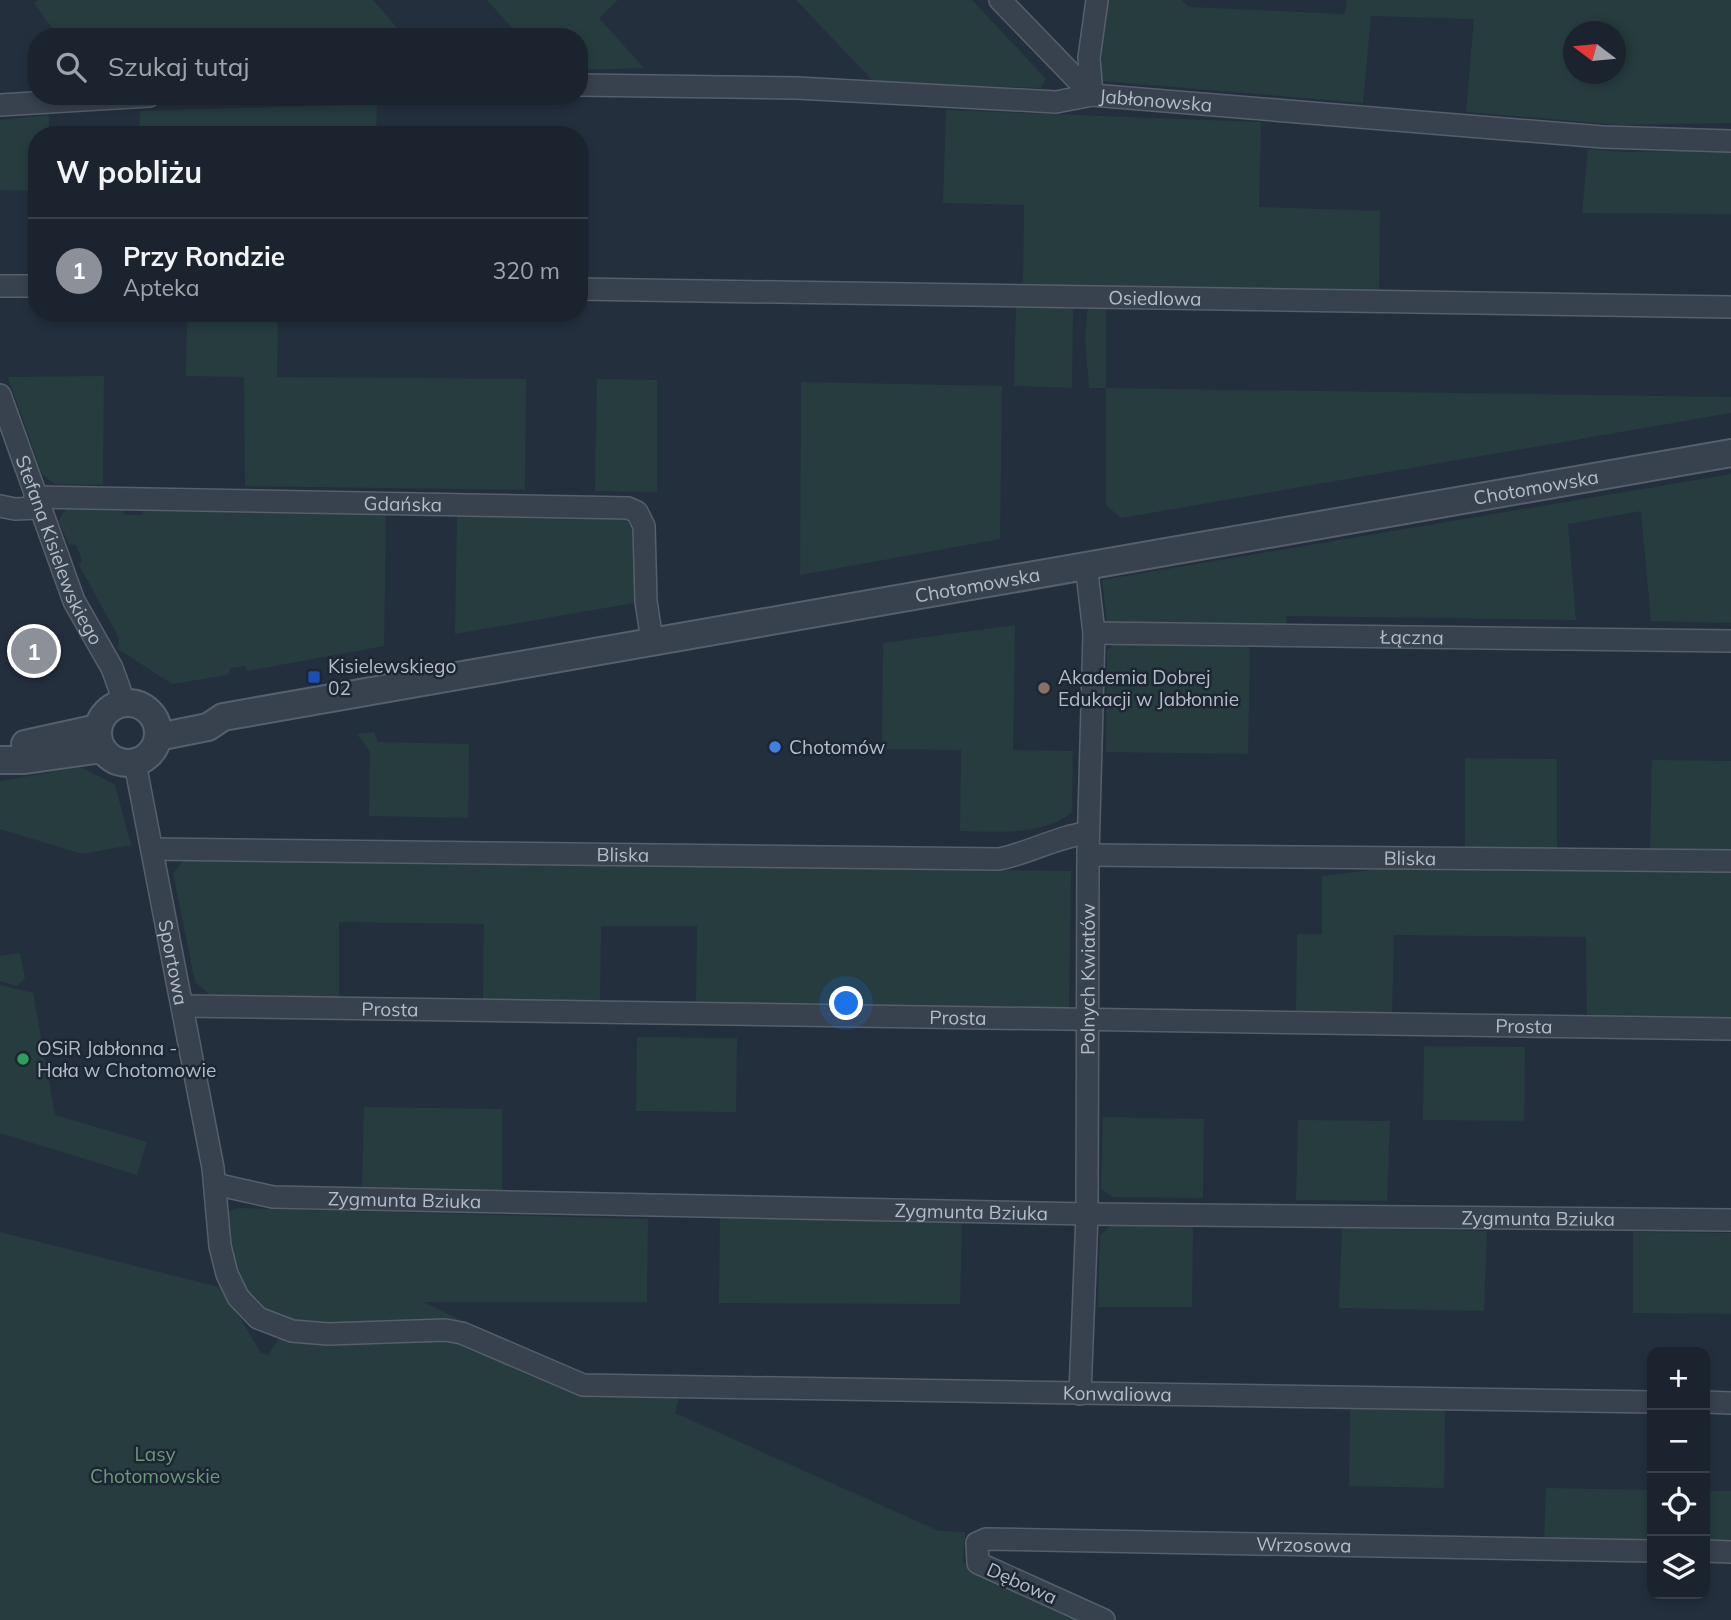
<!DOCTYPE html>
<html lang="pl">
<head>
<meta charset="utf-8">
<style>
	body { margin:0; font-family:Mulish,sans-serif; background:#282f3a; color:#f1f3f6 }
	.controls { position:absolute; right:21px; bottom:21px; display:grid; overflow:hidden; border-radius:14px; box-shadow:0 4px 10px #0003 }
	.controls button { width:63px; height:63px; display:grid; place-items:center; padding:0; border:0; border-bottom:2px solid #39404a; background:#1b232e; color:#f1f3f6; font:35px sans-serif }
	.compass { position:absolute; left:1563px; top:21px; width:63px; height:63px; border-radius:50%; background:#1b232e; box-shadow:0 4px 10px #0003; rotate:286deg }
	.you { position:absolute; left:847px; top:1004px; width:24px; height:24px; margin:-18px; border:5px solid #fff; border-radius:50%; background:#1a73e8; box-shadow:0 0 0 10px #1a73e833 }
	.badge { display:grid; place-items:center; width:46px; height:46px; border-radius:50%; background:#8c9099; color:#fff; font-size:23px; font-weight:700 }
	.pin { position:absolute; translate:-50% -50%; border:4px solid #fff; box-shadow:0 2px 7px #0006 }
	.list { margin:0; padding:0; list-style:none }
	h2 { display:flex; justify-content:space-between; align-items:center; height:91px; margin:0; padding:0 28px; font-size:30px }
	h2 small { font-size:23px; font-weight:400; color:#a0a4aa }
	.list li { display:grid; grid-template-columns:46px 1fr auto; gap:21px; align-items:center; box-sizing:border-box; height:105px; padding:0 28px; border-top:2px solid #39404a }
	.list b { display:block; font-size:26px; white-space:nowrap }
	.list p { margin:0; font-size:23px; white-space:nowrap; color:#a0a4aa }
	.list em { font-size:23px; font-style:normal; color:#a0a4aa }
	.icon { flex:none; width:38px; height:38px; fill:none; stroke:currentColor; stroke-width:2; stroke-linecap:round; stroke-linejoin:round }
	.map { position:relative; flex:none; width:1731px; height:1620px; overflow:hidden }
	.search { position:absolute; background:#1b232e; box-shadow:0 4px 10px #0003; left:28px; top:28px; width:560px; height:77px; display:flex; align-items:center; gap:18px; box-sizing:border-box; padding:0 24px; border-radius:28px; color:#a0a4aa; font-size:26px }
	.panel { position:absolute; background:#1b232e; box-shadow:0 4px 10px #0003; left:28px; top:126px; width:560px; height:196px; border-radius:28px }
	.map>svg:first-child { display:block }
	.green { fill:#263c3f; fill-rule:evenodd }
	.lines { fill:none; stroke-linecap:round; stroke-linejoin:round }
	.minor-casing { stroke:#565f6c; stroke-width:24 }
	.tertiary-casing { stroke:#565f6c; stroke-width:30 }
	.minor { stroke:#38414e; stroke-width:21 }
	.tertiary { stroke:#38414e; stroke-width:26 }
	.transit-dot { fill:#1a4fb4; stroke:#1d2633; stroke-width:2.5 }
	.education-dot { fill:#8d6e63; stroke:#1d2633; stroke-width:2.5 }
	.shop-dot { fill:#3f7fe0; stroke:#1d2633; stroke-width:2.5 }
	.leisure-dot { fill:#2e9e5b; stroke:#1d2633; stroke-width:2.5 }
	.labels { text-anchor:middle; stroke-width:5; stroke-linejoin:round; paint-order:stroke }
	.street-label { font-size:19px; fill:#b4bcc9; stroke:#1d2633 }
	.poi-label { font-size:19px; fill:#b4bcc9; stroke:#1d2633; text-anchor:start }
	.park-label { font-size:19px; fill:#6b9a76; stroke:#1d2633 }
</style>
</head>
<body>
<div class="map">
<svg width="1731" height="1620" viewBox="0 0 1731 1620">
	<rect width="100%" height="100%" fill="#242f3e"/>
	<g class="green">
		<path d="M 39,0 L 373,0 L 405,37 L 59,37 L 34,3 Z"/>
		<path d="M 487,0 L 618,0 L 599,18 L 644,68 L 579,70 L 579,37 L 520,37 Z"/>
		<path d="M 796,0 L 972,0 L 1046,79 L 1041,88 L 874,82 Z"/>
		<path d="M 1108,0 L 1182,0 L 1189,7 L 1345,14 L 1347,0 L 1731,0 L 1731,123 L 1622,125 L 1466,112 L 1474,19 L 1371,16 L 1363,103 L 1101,81 L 1103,24 ZM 1574,32 L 1616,32 L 1616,74 L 1574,74 Z"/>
		<path d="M 377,104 L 376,135 L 139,135 L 140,111 Z"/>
		<path d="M 946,110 L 1261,122 L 1259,207 L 1380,211 L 1379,294 L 1023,289 L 1024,205 L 943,203 Z"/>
		<path d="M 49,115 L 49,135 L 37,135 L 37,191 L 0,190 L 0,120 Z"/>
		<path d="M 1588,149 L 1625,152 L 1731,150 L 1731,214 L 1582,213 Z"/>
		<path d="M 1073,305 L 1072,388 L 1014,386 L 1016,306 Z"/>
		<path d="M 1088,305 L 1106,305 L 1106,388 L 1731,397 L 1731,413 L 1121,518 L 1106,505 L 1106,388 L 1089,388 L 1085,336 Z"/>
		<path d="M 187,313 L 278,313 L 277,377 L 526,379 L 525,490 L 245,486 L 244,377 L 186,376 Z"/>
		<path d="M 104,376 L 103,485 L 55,484 L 42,474 L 8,377 Z"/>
		<path d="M 597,379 L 657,380 L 657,492 L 595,491 Z"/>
		<path d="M 801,382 L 1002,386 L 1000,539 L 800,575 Z"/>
		<path d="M 1731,474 L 1731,623 L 1651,621 L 1641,511 L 1568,524 L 1576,620 L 1286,616 L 1287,624 L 1115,626 L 1107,622 L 1102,580 Z"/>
		<path d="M 66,509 L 122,510 L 125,515 L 142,515 L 143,511 L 386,514 L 384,646 L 247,671 L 245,666 L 231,668 L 228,675 L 172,684 L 118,649 L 119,638 L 79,565 L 82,560 L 76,545 L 69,544 L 58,521 Z"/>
		<path d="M 457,514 L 625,520 L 637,529 L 640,602 L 455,634 Z"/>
		<path d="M 1015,625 L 1013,750 L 1073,751 L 1072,812 C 1045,836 994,832 960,831 L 961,750 L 882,749 L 883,643 Z"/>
		<path d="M 1115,643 L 1250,644 L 1248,754 L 1106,752 L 1107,650 Z"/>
		<path d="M 374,732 L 378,742 L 469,744 L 468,818 L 369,816 L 370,752 L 357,734 Z"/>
		<path d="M 1465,758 L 1557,759 L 1557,851 L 1465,851 Z"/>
		<path d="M 1652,760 L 1731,761 L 1731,853 L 1650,853 Z"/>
		<path d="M 81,767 L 115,785 L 131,845 L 82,854 L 0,829 L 0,781 Z"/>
		<path d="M 184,860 L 1071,871 L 1069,1010 L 696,1005 L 697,926 L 601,926 L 600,1003 L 483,1001 L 484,924 L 339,922 L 339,999 L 212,997 L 195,982 L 173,873 Z"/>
		<path d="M 1731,866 L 1731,1034 L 1587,1032 L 1586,937 L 1394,935 L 1392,1014 L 1296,1013 L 1297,934 L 1322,934 L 1322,876 L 1395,867 Z"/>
		<path d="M 20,953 L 25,978 L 17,986 L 0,981 L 0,956 Z"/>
		<path d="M 0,985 L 33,993 L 55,1115 L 147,1142 L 137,1175 L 0,1133 Z"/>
		<path d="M 637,1037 L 737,1038 L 736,1112 L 636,1111 Z"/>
		<path d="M 1424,1046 L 1525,1047 L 1524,1121 L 1423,1120 Z"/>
		<path d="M 364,1107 L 502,1109 L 502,1190 L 362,1188 Z"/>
		<path d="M 1103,1117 L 1204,1119 L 1203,1198 L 1113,1197 L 1101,1189 Z"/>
		<path d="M 1298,1120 L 1390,1121 L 1387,1201 L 1296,1200 Z"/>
		<path d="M 237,1208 L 648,1219 L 647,1302 L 423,1302 L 461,1320 L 305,1326 L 258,1308 L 231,1269 L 226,1216 L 228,1212 Z"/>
		<path d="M 720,1218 L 962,1222 L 960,1304 L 719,1303 Z"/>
		<path d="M 1112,1225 L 1193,1227 L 1192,1307 L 1098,1307 L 1100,1235 Z"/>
		<path d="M 1342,1228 L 1487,1231 L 1484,1311 L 1339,1308 Z"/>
		<path d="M 0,1232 L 223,1288 L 260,1352 L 268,1355 L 281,1336 L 445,1339 L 466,1343 L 576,1389 L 680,1394 L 675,1413 L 939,1531 L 965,1532 L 963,1562 L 1077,1617 L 1076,1620 L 0,1620 Z"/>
		<path d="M 1633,1232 L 1731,1233 L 1731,1314 L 1633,1313 Z"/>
		<path d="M 1350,1408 L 1445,1409 L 1444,1488 L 1349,1486 Z"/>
		<path d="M 1546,1488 L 1652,1490 L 1652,1542 L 1544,1540 Z"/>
		<rect x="1705" y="1491" width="26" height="52"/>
	</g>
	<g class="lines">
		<defs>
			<g id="minor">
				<path d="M 1000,0 L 1092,95"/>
				<path id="s1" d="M 579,85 L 797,88 L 1056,102 L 1092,95 L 1603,137 L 1731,141"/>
				<path d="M 1092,95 L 1089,58 L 1097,0"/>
				<path d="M 0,105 L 149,96"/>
				<path d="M 0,286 L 37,286"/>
				<path id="s2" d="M 579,289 L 1731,307"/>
				<path id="s3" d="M 0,395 L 74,601 L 112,668 L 120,690 L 120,704"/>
				<path id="s4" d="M 35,497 L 628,508 L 637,512 L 644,526 L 646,601 L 652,641"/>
				<path d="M 0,506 L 15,509 L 39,508"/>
				<path id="s5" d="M 1094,633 L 1731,641"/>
				<path id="s6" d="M 135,763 L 213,1168 L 220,1246 L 227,1274 L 238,1297 L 258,1318 L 292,1331 L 328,1334 L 445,1330 L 462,1333 L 583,1385 L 1652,1402"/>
				<path id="s7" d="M 152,849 L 999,859 C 1030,853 1058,836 1088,833"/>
				<path id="s8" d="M 1088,855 L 1731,861"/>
				<path id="s9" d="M 184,1006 L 1731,1029"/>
				<path id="s10" d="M 215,1184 L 273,1197 L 1087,1214 L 1731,1220"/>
				<path id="s11" d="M 1080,1394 L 1087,1214 L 1088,855 L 1094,633 L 1086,564"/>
				<path d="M 1705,1402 L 1731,1403"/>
				<path d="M 1705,1551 L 1731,1552"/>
				<path id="s12" d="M 1104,1620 L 978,1563 L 977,1543 L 986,1539 L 1652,1551"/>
			</g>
			<g id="tertiary">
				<circle cx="128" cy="733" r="30"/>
				<path id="s13" d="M 158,737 L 208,727 L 223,717 L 1731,453"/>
				<path d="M 25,744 L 98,728"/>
				<path d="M 0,760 L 25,760 L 102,749"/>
			</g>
		</defs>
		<use href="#minor" class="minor-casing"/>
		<use href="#tertiary" class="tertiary-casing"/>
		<use href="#minor" class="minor"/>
		<use href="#tertiary" class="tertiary"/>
	</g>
	<rect class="transit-dot" x="307" y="670" width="14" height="14" rx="3.5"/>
	<circle class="education-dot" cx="1044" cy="688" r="7"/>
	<circle class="shop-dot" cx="775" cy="747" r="7"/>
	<circle class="leisure-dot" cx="23" cy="1059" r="7"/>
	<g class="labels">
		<g class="street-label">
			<text dy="7" stroke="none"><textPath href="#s1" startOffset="578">Jabłonowska</textPath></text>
			<text dy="7" stroke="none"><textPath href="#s2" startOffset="576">Osiedlowa</textPath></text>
			<text dy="7" stroke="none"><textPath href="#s13" startOffset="1402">Chotomowska</textPath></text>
			<text dy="7" stroke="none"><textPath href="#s4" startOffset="368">Gdańska</textPath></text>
			<text dy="7" stroke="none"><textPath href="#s3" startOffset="166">Stefana Kisielewskiego</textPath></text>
			<text dy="7" stroke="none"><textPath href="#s13" startOffset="835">Chotomowska</textPath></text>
			<text dy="7" stroke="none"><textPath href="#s5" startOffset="318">Łączna</textPath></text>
			<text dy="7" stroke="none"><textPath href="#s7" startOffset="471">Bliska</textPath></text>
			<text dy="7" stroke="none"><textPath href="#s8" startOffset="322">Bliska</textPath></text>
			<text dy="7" stroke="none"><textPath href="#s6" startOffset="203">Sportowa</textPath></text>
			<text dy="7" stroke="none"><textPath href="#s11" startOffset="415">Polnych Kwiatów</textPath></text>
			<text dy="7" stroke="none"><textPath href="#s9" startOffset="206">Prosta</textPath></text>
			<text dy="7" stroke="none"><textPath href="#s9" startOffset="774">Prosta</textPath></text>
			<text dy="7" stroke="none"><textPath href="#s9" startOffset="1340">Prosta</textPath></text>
			<text dy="7" stroke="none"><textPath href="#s10" startOffset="191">Zygmunta Bziuka</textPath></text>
			<text dy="7" stroke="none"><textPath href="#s10" startOffset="758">Zygmunta Bziuka</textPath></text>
			<text dy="7" stroke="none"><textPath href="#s10" startOffset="1325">Zygmunta Bziuka</textPath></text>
			<text dy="7" stroke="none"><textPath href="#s6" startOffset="1447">Konwaliowa</textPath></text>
			<text dy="7" stroke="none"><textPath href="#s12" startOffset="486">Wrzosowa</textPath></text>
			<text transform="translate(1022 1583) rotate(24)" y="7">Dębowa</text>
		</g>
		<g class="poi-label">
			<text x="328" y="673">Kisielewskiego<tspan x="328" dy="22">02</tspan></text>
			<text x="1058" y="684">Akademia Dobrej<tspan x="1058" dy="22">Edukacji w Jabłonnie</tspan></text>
			<text x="789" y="754">Chotomów</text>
			<text x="37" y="1055">OSiR Jabłonna -<tspan x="37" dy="22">Hała w Chotomowie</tspan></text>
		</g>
		<g class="park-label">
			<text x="155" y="1461">Lasy<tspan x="155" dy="22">Chotomowskie</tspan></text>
		</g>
	</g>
</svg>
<div class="controls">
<button>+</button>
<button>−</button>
<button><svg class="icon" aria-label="locate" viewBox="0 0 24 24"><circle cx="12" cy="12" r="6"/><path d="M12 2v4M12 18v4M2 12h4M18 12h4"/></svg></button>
<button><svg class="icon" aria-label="layers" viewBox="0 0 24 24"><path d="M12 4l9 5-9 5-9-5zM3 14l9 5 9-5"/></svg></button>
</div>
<svg class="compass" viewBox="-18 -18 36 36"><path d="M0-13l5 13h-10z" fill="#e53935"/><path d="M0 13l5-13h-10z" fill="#a0a4aa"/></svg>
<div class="you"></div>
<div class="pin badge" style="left:34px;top:651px">1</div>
<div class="search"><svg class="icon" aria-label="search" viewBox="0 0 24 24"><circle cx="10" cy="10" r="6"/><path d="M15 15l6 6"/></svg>Szukaj tutaj</div>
<section class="panel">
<h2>W pobliżu<small></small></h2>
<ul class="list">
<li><span class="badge">1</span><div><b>Przy Rondzie</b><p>Apteka</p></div><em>320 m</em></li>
</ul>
</section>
</div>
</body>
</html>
